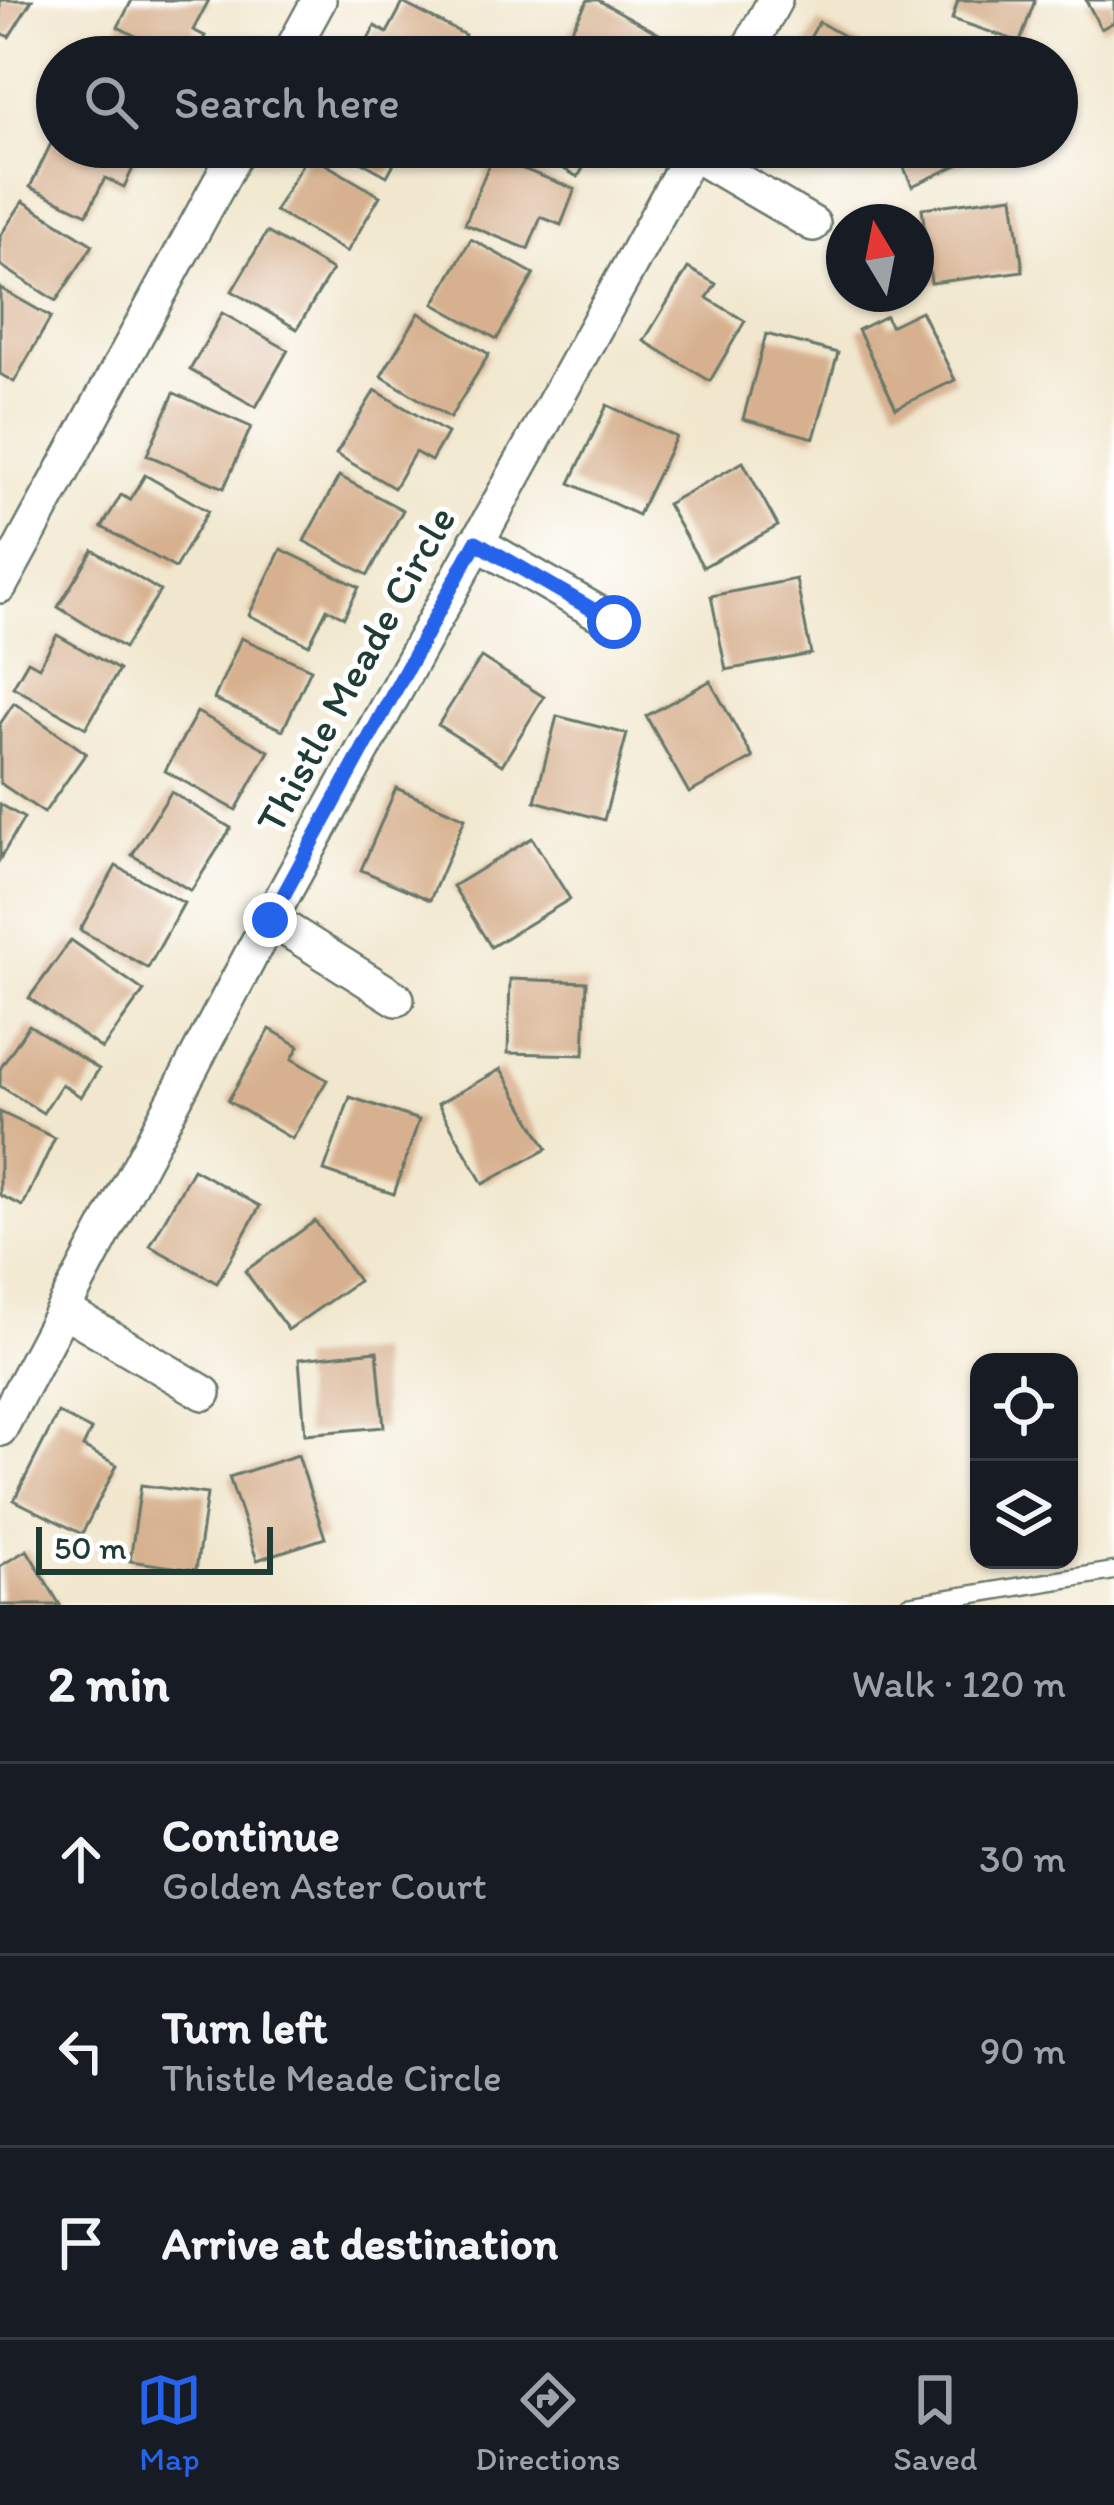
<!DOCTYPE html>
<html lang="en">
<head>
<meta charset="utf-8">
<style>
	body { margin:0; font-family:Itim,sans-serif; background:#20242c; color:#f1f3f6 }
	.controls { position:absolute; right:36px; bottom:36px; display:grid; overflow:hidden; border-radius:24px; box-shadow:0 3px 9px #0004 }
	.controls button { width:108px; height:108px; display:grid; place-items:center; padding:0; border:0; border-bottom:3px solid #363941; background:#171b24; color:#f1f3f6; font:60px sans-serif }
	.compass { position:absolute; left:826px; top:204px; width:108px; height:108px; border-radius:50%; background:#171b24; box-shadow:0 3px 9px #0004; rotate:350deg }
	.scale { position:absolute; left:36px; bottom:30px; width:237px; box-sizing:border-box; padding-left:12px; border:6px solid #1f3d34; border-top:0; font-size:33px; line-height:42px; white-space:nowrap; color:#1f3d34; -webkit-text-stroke:9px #fff; paint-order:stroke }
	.stop { position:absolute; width:36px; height:36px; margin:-27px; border:9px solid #2563eb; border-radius:50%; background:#fff }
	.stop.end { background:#2563eb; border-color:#fff; box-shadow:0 3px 12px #0008 }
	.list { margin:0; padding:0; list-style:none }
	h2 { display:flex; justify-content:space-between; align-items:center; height:156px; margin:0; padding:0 48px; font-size:51px }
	h2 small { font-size:39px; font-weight:400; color:#9ea1a6 }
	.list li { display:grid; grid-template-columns:78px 1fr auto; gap:36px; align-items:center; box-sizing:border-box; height:192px; padding:0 48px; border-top:3px solid #363941 }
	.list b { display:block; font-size:45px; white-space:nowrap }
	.list p { margin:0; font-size:39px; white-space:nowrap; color:#9ea1a6 }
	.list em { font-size:39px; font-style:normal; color:#9ea1a6 }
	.icon { flex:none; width:66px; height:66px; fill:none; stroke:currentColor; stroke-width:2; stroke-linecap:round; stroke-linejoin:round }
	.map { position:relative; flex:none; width:1114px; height:1605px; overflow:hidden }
	.search { position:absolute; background:#171b24; box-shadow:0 3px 9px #0004; left:36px; right:36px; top:36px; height:132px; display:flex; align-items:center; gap:30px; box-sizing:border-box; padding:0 42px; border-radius:66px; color:#9ea1a6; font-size:45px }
	.sheet { height:732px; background:#171b24 }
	nav { display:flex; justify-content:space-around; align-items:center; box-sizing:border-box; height:168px; border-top:3px solid #363941; background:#171b24; font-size:33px; color:#9ea1a6 }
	nav a { display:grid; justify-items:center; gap:6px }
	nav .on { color:#2563eb }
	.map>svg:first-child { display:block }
	.building { fill:#d7b18f }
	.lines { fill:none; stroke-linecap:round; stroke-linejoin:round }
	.lane-casing { stroke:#68786a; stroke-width:21 }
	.street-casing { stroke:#68786a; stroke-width:38 }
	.lane { stroke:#fff; stroke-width:16 }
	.street { stroke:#fff; stroke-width:33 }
	.route { stroke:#2563eb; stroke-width:15 }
	.labels { text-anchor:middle; stroke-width:10; stroke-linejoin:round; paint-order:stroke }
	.street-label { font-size:42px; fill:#1f3d34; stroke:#fff }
</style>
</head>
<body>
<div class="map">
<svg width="1114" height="1605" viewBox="0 0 1114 1605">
	<rect width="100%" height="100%" fill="#fff"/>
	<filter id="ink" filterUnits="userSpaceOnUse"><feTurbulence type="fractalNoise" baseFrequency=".00833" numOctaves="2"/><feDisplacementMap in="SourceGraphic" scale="24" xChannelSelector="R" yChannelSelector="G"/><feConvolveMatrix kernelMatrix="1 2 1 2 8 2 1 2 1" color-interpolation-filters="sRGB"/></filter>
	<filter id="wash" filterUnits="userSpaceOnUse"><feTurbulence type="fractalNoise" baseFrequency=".004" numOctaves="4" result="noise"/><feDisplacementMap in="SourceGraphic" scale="48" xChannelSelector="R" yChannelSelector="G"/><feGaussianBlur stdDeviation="2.7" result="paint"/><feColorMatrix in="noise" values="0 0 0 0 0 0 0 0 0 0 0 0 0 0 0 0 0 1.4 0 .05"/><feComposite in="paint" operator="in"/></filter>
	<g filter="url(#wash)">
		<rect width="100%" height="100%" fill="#f1e7ce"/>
		<g id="blocks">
			<g class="building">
				<path d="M 0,0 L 32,0 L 9,37 L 0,32 Z"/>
				<path d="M 132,0 L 209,0 L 193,30 L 205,36 L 195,57 L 177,57 L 118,27 Z"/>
				<path d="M 588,0 L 598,0 L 661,35 L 648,57 L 556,57 Z"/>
				<path d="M 958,0 L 1035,0 L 1020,42 L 952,19 Z"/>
				<path d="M 1086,0 L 1114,0 L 1114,22 L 1101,29 Z"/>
				<path d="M 403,3 L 465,35 L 453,57 L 360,55 L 375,26 L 387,33 Z"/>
				<path d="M 819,22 L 881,57 L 799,57 Z"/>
				<path d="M 57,131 L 57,147 L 115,147 L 138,158 L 124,187 L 105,178 L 87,214 L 30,187 Z"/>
				<path d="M 335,147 L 403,147 L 387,176 Z"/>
				<path d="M 525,147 L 595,147 L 578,177 Z"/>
				<path d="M 895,147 L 989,147 L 990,150 L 912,186 Z"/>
				<path d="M 308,154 L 380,196 L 347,252 L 275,211 Z"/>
				<path d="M 492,157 L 575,189 L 561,225 L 541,217 L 528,249 L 465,224 Z"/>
				<path d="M 1013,196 L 1023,271 L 931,283 L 922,208 Z"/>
				<path d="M 23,201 L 93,245 L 56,301 L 0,265 L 0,236 Z"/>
				<path d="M 267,232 L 332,270 L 297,329 L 232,291 Z"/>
				<path d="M 471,239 L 534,274 L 497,339 L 434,304 Z"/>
				<path d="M 688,268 L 716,284 L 707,298 L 745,321 L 710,381 L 644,341 Z"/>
				<path d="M 0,288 L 51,317 L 14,382 L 0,374 Z"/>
				<path d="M 921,311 L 955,380 L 896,408 L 858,330 L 886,316 L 890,326 Z"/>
				<path d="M 222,313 L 288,350 L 256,407 L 190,370 Z"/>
				<path d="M 419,313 L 489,354 L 450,418 L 381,376 Z"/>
				<path d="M 766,334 L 838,353 L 814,438 L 743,419 Z"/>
				<path d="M 375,390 L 447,433 L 431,461 L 415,452 L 394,488 L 336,454 Z"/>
				<path d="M 174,393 L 251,427 L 224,488 L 147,455 Z"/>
				<path d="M 607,405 L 676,437 L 638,515 L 570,483 Z"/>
				<path d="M 743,462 L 778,526 L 703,567 L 667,504 Z"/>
				<path d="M 145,475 L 208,511 L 175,568 L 102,527 L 121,495 L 130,500 Z"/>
				<path d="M 339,476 L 403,510 L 368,575 L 304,541 Z"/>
				<path d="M 281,549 L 359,587 L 344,617 L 327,609 L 309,645 L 249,615 Z"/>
				<path d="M 93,550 L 160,591 L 124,648 L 58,607 Z"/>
				<path d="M 796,579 L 811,654 L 726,670 L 711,596 Z"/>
				<path d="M 57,635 L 119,670 L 86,728 L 13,687 L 28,661 L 39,667 Z"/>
				<path d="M 241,638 L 311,669 L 283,730 L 214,699 Z"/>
				<path d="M 481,657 L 544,697 L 502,765 L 438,725 Z"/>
				<path d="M 710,681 L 753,758 L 689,793 L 646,716 Z"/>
				<path d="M 14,703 L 86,753 L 44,813 L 0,783 L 0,724 Z"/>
				<path d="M 197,712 L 269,751 L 236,810 L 165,771 Z"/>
				<path d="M 557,716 L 627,734 L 604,820 L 535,801 Z"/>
				<path d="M 396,788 L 465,818 L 430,900 L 361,870 Z"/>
				<path d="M 171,792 L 231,828 L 191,891 L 132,855 Z"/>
				<path d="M 0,804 L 24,818 L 0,859 Z"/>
				<path d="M 532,838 L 570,899 L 491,947 L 453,886 Z"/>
				<path d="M 116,866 L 184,903 L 148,968 L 80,930 Z"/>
				<path d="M 71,940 L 144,991 L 102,1049 L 29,998 Z"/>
				<path d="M 510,979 L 587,982 L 584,1055 L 508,1053 Z"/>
				<path d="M 29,1025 L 99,1069 L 81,1097 L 62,1084 L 43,1113 L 0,1086 L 0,1069 Z"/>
				<path d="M 270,1029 L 299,1046 L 292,1059 L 327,1080 L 292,1139 L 228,1101 Z"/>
				<path d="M 501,1069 L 547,1149 L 483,1184 L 438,1104 Z"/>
				<path d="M 350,1097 L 419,1120 L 394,1194 L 324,1171 Z"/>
				<path d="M 0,1112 L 55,1138 L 23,1206 L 0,1195 Z"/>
				<path d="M 193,1169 L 260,1206 L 217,1283 L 150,1246 Z"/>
				<path d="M 315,1221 L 358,1281 L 288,1330 L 245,1271 Z"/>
				<path d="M 377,1351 L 384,1427 L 305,1434 L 299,1359 Z"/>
				<path d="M 58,1413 L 91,1430 L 83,1447 L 117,1465 L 82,1534 L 14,1500 Z"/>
				<path d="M 298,1455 L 325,1538 L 257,1560 L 229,1477 Z"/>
				<path d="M 141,1485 L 207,1494 L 196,1570 L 130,1561 Z"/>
				<path d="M 27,1550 L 60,1605 L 0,1605 L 0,1566 Z"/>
			</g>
		</g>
	</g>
	<g filter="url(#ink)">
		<use href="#blocks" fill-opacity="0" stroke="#68786a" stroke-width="3"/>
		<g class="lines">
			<defs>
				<path id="lane" d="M 908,1605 L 1114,1571"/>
				<g id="street">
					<path d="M 288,57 L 319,0"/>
					<path d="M 744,57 L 775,0"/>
					<path d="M 692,153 L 813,224"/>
					<path d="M 476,542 L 614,622"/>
					<path d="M 0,586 L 239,147"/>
					<path d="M 270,919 L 397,999"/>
					<path d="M 64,1310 L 204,1393"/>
					<path d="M 0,1429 L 270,919 L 695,147"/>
				</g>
			</defs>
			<use href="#lane" class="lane-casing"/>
			<use href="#street" class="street-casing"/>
			<use href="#lane" class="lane"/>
			<use href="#street" class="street"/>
		</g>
	</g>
	<g class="lines" filter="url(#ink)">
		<path class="route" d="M 270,920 L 476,542 L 614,622"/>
	</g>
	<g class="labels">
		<g class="street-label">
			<text transform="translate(355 669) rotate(-61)" y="15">Thistle Meade Circle</text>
		</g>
	</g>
</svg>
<div class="controls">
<button><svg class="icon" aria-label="locate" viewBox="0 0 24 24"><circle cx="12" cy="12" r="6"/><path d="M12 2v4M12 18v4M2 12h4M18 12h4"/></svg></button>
<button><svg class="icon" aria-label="layers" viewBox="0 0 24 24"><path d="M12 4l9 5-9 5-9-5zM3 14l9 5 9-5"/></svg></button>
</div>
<svg class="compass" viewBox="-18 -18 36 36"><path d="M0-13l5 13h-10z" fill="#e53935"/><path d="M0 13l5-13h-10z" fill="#9ea1a6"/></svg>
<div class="scale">50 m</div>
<div class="stop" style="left:614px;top:622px"></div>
<div class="stop end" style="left:270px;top:920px"></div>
<div class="search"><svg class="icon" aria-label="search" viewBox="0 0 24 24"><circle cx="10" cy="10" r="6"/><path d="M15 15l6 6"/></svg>Search here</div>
</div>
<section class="sheet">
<h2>2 min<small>Walk · 120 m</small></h2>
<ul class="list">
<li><svg class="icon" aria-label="ahead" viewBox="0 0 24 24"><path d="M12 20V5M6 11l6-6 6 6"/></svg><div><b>Continue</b><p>Golden Aster Court</p></div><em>30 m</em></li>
<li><svg class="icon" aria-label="left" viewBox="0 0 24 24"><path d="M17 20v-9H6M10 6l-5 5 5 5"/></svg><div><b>Turn left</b><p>Thistle Meade Circle</p></div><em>90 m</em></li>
<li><svg class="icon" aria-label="arrive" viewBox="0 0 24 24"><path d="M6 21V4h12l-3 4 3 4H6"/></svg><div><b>Arrive at destination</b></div></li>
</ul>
</section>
<nav>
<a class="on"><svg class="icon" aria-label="map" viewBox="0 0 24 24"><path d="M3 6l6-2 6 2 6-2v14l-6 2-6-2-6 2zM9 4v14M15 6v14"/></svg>Map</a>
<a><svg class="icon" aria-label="directions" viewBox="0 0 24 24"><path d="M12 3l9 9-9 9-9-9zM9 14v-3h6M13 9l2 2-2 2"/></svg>Directions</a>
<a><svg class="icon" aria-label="saved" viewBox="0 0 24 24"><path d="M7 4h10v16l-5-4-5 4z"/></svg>Saved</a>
</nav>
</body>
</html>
